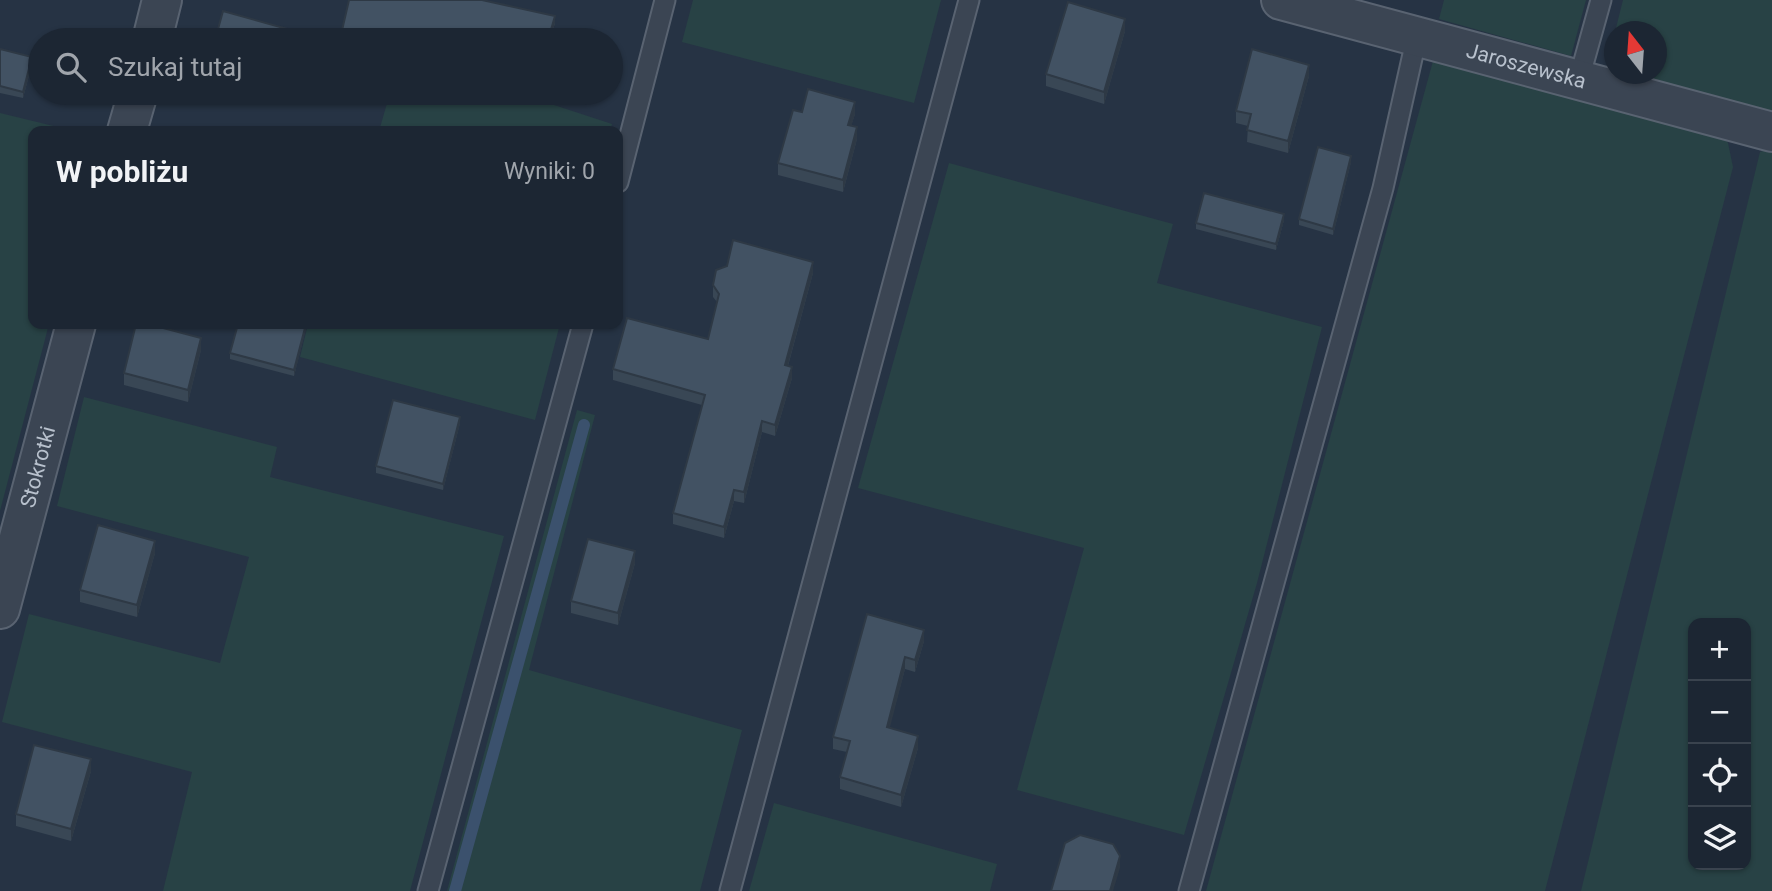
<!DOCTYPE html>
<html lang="pl">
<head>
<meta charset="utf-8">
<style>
	body { margin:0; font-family:Roboto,sans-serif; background:#252e3b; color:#f1f3f6 }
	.controls { position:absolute; right:21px; bottom:21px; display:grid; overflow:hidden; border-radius:14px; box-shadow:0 2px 5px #0004 }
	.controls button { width:63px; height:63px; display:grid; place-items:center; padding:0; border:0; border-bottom:2px solid #3a434e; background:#1c2633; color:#f1f3f6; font:35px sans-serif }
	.compass { position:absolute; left:1604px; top:21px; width:63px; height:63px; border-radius:50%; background:#1c2633; box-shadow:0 2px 5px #0004; rotate:343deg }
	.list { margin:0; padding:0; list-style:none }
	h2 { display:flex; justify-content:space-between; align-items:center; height:91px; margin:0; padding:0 28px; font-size:30px }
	h2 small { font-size:23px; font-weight:400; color:#a0a5ac }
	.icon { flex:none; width:38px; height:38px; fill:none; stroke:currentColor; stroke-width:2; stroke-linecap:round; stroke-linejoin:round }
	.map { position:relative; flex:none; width:1772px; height:891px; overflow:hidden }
	.search { position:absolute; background:#1c2633; box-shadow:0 2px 5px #0004; left:28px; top:28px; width:595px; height:77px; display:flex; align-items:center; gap:18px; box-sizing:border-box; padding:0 24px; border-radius:38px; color:#a0a5ac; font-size:26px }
	.panel { position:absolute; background:#1c2633; box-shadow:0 2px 5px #0004; left:28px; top:126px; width:595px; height:203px; border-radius:14px }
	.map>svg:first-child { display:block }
	.green { fill:#284245; fill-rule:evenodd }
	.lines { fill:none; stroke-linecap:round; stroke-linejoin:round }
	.stream { stroke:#3b516d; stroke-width:12 }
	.lane-casing { stroke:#596371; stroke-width:23 }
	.street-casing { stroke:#596371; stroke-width:42 }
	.lane { stroke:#3b4553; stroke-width:19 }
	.street { stroke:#3b4553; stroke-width:38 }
	.wall { fill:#394755 }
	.shaded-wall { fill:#2e3945 }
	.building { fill:#425263; stroke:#2e3945; stroke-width:2 }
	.labels { text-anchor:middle; stroke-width:7; stroke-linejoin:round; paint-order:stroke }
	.street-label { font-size:21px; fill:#b8c1cd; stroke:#1f2a39 }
</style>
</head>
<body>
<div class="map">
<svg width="1772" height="891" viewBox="0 0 1772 891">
	<rect width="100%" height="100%" fill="#263344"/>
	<g class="green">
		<path d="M 693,0 L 941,0 L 914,103 L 682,42 Z"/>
		<path d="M 1444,0 L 1586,0 L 1571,56 L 1439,19 Z"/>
		<path d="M 1623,0 L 1772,0 L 1772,113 L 1631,74 L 1656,74 L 1656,32 L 1615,32 Z"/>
		<path d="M 1436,50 L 1716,127 L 1728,143 L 1733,167 L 1545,891 L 1206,891 Z"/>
		<path d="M 390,93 L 527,93 L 550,98 L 548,103 L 612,124 L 610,131 L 379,131 Z"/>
		<path d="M 0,113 L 74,131 L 33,131 L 33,324 L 49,324 L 0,511 Z"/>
		<path d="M 1772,148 L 1772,891 L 1581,891 L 1760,152 ZM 1693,623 L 1746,623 L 1746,865 L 1693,865 Z"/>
		<path d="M 949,163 L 1173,224 L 1157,283 L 1322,327 L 1257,583 L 1184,835 L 1017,790 L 1084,548 L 858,488 Z"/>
		<path d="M 308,324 L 560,324 L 535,420 L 300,357 Z"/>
		<path d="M 84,397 L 277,447 L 270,477 L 504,536 L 410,891 L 163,891 L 192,772 L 2,722 L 29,614 L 220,663 L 249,557 L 57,506 Z"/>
		<path d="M 577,410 L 595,415 L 529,670 L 742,730 L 700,891 L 447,891 Z"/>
		<path d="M 774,803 L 997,864 L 990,891 L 749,891 Z"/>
	</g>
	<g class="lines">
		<path class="stream" d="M 455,891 L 584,425"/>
		<defs>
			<g id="lane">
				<path d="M 1579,79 L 1601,0"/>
				<path d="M 618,182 L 665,0"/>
				<path d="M 428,891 L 583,324"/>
				<path d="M 730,891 L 969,0"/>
				<path d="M 1189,891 L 1383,188 L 1417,36"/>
			</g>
			<g id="street">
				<path id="s1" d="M 1281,0 L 1772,132"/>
				<path d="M 152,40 L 162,0"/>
				<path d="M 127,131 L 138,93"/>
				<path id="s2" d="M 0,609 L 76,324"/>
			</g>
		</defs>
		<use href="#lane" class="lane-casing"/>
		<use href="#street" class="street-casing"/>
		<use href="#lane" class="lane"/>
		<use href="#street" class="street"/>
	</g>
	<g class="wall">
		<path d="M 349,0 L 555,23 L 550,40 L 340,40 Z"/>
		<path d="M 1125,31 L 1104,104 L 1046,86 L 1046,74 Z"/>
		<path d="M 0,49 L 32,64 L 23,98 L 0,93 Z"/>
		<path d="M 1309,76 L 1288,153 L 1247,142 L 1248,126 L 1236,123 L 1236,111 Z"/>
		<path d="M 248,93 L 285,93 L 283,102 Z"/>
		<path d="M 802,112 L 855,114 L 851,126 L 857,139 L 843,192 L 778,175 L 778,163 Z"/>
		<path d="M 1351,162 L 1333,235 L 1299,225 L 1299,219 Z"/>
		<path d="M 1284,220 L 1276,250 L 1196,229 L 1196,223 Z"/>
		<path d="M 813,273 L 788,366 L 792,378 L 775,436 L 762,432 L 744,503 L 734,501 L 724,538 L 673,524 L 673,513 L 702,405 L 613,380 L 613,369 L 708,339 L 717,302 L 713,297 L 713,285 Z"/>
		<path d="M 307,324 L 294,376 L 230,359 L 230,353 Z"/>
		<path d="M 201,350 L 188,402 L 124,385 L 124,373 Z"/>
		<path d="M 460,423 L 443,490 L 376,473 L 376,466 Z"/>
		<path d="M 155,553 L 137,617 L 80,602 L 80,590 Z"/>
		<path d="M 635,563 L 618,625 L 571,613 L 571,601 Z"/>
		<path d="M 867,614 L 924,641 L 915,672 L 905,669 L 889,728 L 918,748 L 901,807 L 840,789 L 840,777 L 847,752 L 833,749 L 833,737 Z"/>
		<path d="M 91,771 L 71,841 L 16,826 L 16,814 Z"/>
	</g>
	<g class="shaded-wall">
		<path d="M 555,16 L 555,23 L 550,40 L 548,40 Z"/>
		<path d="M 1125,19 L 1125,31 L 1104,104 L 1104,92 Z"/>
		<path d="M 32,57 L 32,64 L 23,98 L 23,92 Z"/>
		<path d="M 1309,65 L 1309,76 L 1288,153 L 1288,141 Z"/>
		<path d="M 855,102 L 855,114 L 848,137 L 848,125 Z"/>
		<path d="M 857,127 L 857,139 L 843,192 L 843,180 Z"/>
		<path d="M 1351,156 L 1351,162 L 1333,235 L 1333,229 Z"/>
		<path d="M 1284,214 L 1284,220 L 1276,250 L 1276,244 Z"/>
		<path d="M 813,262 L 813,273 L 785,376 L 785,365 Z"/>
		<path d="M 306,324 L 307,324 L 307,326 L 294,376 L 294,370 Z"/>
		<path d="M 201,338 L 201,350 L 188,402 L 188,390 Z"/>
		<path d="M 792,367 L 792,378 L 775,436 L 775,425 Z"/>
		<path d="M 460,417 L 460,423 L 443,490 L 443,484 Z"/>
		<path d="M 762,421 L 762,432 L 744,503 L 744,492 Z"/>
		<path d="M 734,490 L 734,501 L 724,538 L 724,527 Z"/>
		<path d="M 155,541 L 155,553 L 137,617 L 137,605 Z"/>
		<path d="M 635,551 L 635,563 L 618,625 L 618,613 Z"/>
		<path d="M 924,630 L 924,641 L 915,672 L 915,660 Z"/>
		<path d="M 905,657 L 905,669 L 887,739 L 887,727 Z"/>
		<path d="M 918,736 L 918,748 L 901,807 L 901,795 Z"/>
		<path d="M 91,759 L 91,771 L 71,841 L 71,829 Z"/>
		<path d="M 1120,856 L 1120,868 L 1113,891 L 1110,891 Z"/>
	</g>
	<g class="building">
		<path d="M 349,0 L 482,0 L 555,16 L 548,40 L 425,40 L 397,34 L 395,40 L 346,40 L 340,39 Z"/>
		<path d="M 1068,2 L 1125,19 L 1104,92 L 1046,74 Z"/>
		<path d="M 223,11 L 298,32 L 296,40 L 215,40 Z"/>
		<path d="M 0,49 L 32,57 L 23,92 L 0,86 Z"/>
		<path d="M 1252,49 L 1309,65 L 1288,141 L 1247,130 L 1251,114 L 1236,111 Z"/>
		<path d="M 808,89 L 855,102 L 848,125 L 857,127 L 843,180 L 778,163 L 793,110 L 802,112 Z"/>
		<path d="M 1318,147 L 1351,156 L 1333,229 L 1299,219 Z"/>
		<path d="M 1204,193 L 1284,214 L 1276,244 L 1196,223 Z"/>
		<path d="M 733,240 L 813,262 L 785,365 L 792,367 L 775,425 L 762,421 L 744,492 L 734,490 L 724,527 L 673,513 L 705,395 L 613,369 L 627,318 L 708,339 L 719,294 L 713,285 L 716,270 L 727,266 Z"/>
		<path d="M 136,324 L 148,324 L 201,338 L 188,390 L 124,373 Z"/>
		<path d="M 238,324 L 306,324 L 294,370 L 230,353 Z"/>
		<path d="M 393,400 L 460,417 L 443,484 L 376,466 Z"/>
		<path d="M 98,525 L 155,541 L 137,605 L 80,590 Z"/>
		<path d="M 588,539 L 635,551 L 618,613 L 571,601 Z"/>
		<path d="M 867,614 L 924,630 L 915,660 L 905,657 L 887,727 L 918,736 L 901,795 L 840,777 L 850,741 L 833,737 Z"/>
		<path d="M 34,745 L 91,759 L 71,829 L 16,814 Z"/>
		<path d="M 1080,835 L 1113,844 L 1120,856 L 1110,891 L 1051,891 L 1065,843 Z"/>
	</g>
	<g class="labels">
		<g class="street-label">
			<text dy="7" stroke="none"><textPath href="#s1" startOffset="254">Jaroszewska</textPath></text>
			<text dy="7" stroke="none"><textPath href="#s2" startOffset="147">Stokrotki</textPath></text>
		</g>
	</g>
</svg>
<div class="controls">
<button>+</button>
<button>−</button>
<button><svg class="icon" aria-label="locate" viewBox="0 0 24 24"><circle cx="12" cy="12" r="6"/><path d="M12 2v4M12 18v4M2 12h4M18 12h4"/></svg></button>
<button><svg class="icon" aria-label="layers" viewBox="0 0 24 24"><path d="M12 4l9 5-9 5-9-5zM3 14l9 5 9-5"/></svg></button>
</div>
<svg class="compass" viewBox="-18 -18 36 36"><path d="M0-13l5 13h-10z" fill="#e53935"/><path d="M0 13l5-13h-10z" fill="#a0a5ac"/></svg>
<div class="search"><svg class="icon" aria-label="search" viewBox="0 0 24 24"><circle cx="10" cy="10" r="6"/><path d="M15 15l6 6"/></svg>Szukaj tutaj</div>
<section class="panel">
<h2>W pobliżu<small>Wyniki: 0</small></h2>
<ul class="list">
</ul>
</section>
</div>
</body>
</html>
